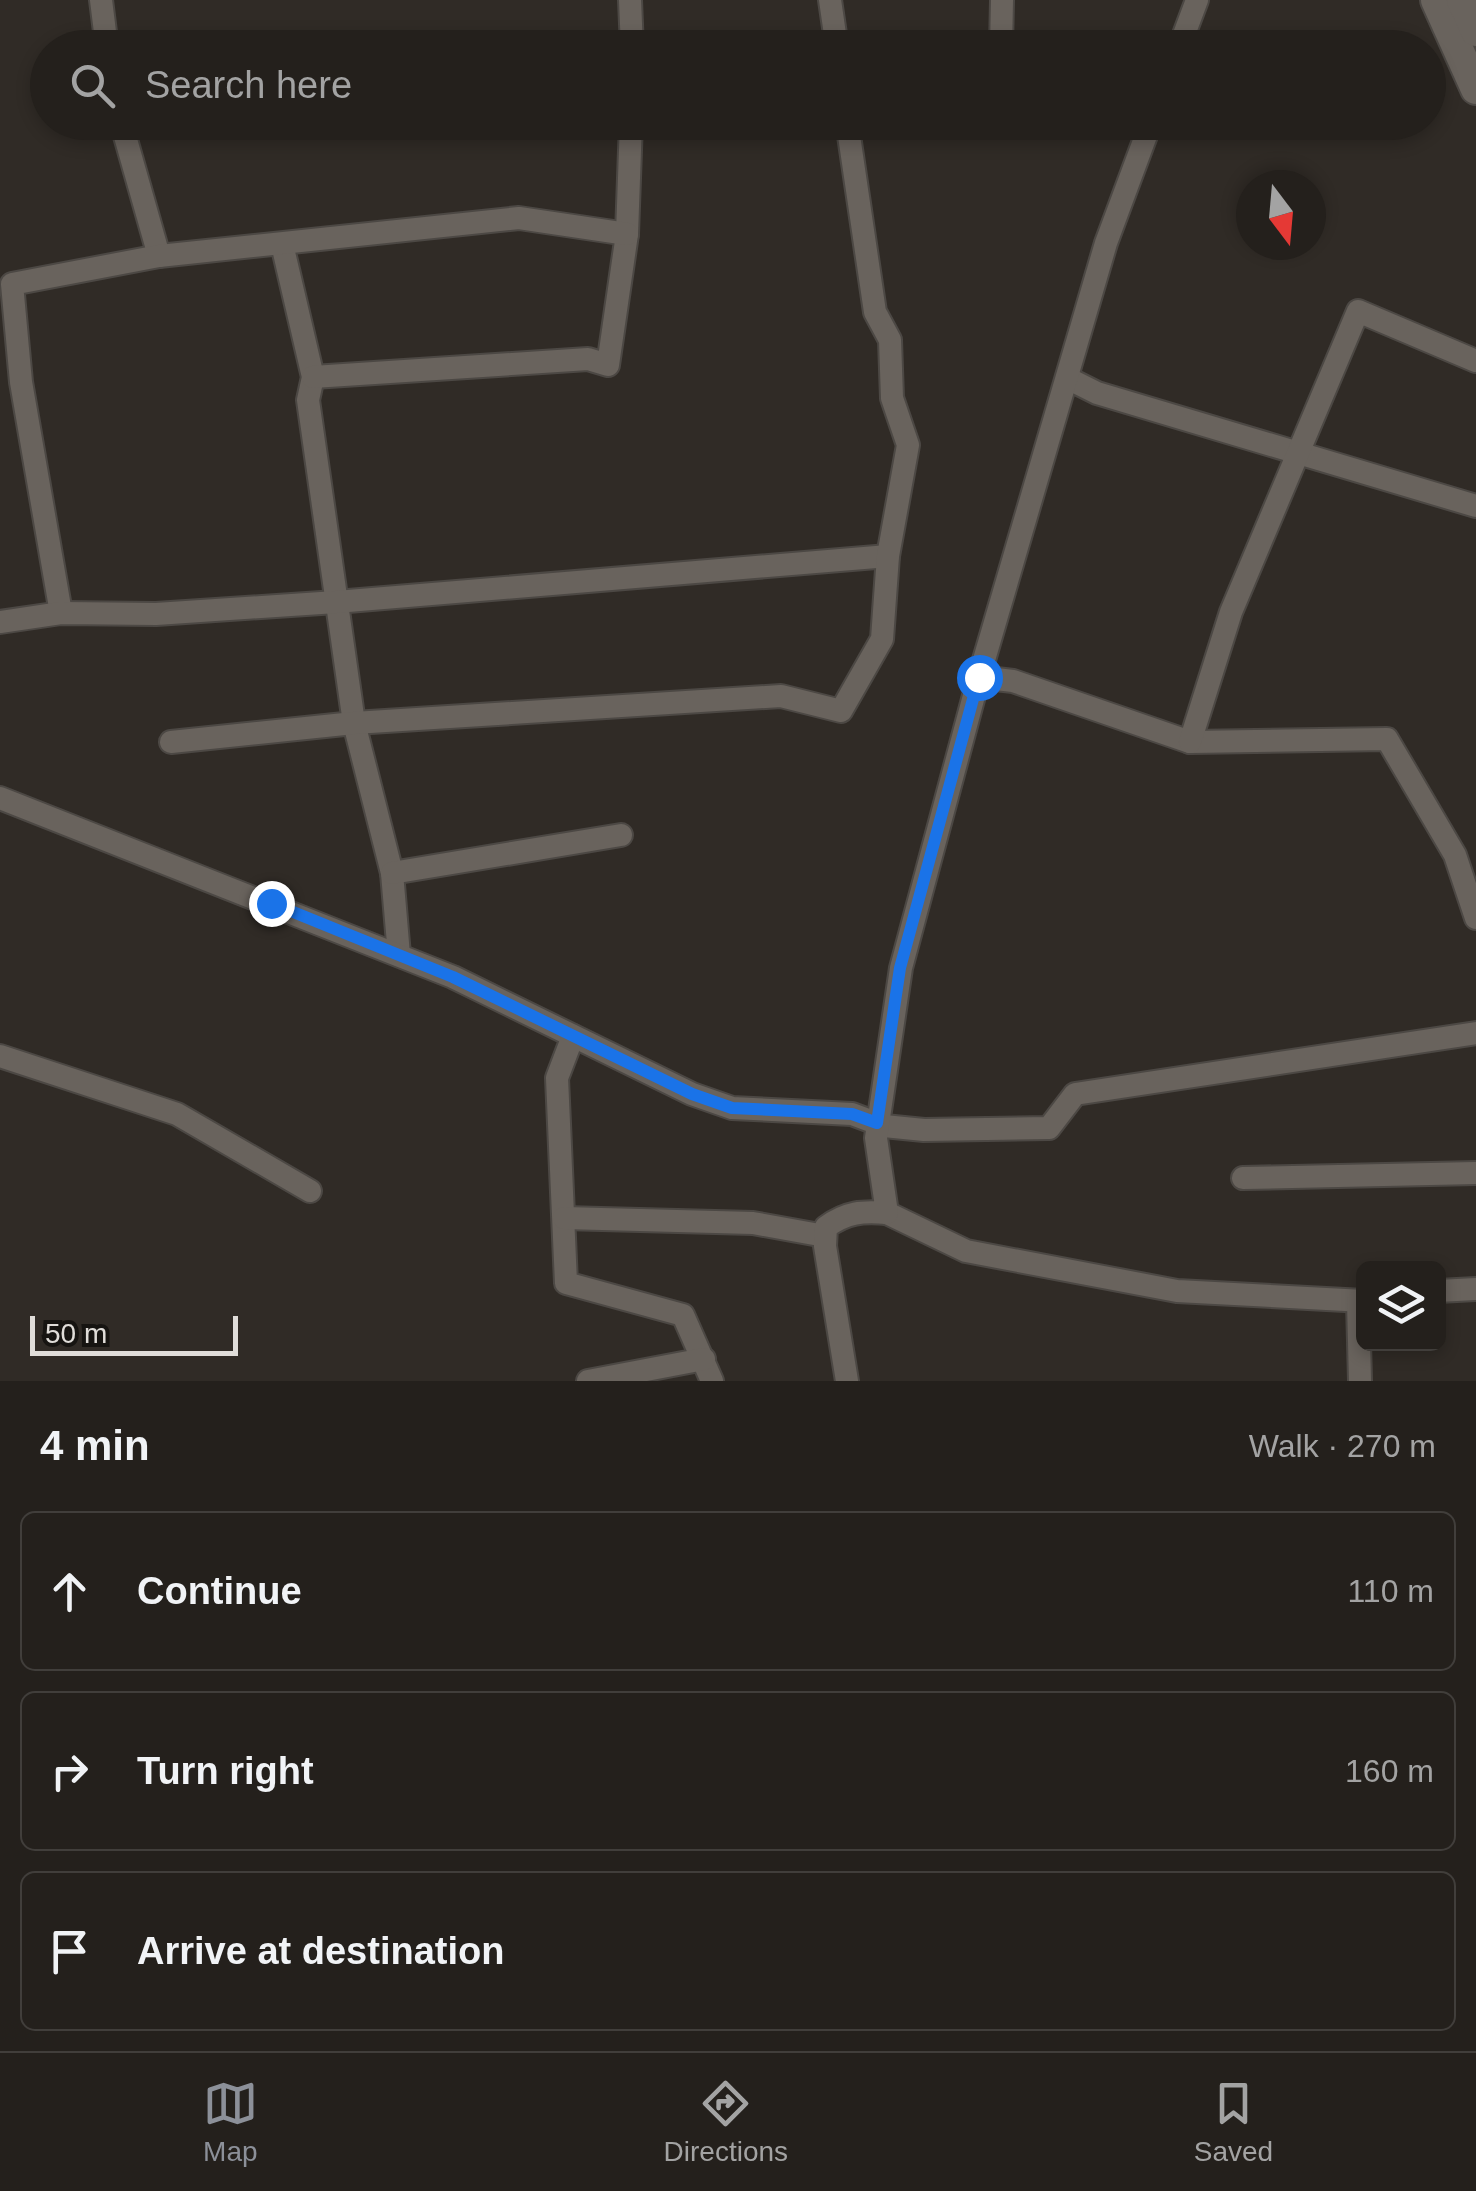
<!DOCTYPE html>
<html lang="en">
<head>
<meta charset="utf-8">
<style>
	body { margin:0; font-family:Helvetica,sans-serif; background:#302d29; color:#f1f3f6 }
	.controls { position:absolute; right:30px; bottom:30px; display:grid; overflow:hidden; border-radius:15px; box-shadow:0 5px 15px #0003 }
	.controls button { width:90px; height:90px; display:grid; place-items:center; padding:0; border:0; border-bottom:2px solid #413e3b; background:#24201c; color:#f1f3f6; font:50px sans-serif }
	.compass { position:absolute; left:1236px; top:170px; width:90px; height:90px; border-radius:50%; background:#24201c; box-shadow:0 5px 15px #0003; rotate:164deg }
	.scale { position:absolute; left:30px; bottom:25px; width:208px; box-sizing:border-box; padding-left:10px; border:5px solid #e0ddd9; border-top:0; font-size:28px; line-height:35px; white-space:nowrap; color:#e0ddd9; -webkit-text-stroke:8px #161411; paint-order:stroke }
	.stop { position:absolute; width:30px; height:30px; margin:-22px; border:8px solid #1a73e8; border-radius:50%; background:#fff }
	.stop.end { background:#1a73e8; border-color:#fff; box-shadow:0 2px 10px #0008 }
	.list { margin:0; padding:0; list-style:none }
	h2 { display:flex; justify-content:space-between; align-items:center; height:130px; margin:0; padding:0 40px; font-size:42px }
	h2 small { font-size:32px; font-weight:400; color:#a3a3a3 }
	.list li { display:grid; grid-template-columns:65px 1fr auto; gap:30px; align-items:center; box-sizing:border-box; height:160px; margin:0 20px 20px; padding:0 20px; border:2px solid #413e3b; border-radius:15px }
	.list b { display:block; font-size:38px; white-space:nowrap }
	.list em { font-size:32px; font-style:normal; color:#a3a3a3 }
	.icon { flex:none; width:55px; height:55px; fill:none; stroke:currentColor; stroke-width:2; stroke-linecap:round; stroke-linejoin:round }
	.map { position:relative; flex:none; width:1476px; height:1381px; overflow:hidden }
	.search { position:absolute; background:#24201c; box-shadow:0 5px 15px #0003; left:30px; right:30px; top:30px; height:110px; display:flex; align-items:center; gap:25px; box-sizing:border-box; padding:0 35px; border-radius:55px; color:#a3a3a3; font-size:38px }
	.sheet { height:670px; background:#24201c }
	nav { display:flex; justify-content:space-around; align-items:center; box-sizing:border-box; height:140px; border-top:2px solid #413e3b; background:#24201c; font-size:28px; color:#a3a3a3 }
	nav a { display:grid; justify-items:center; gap:5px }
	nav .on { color:#8c9099 }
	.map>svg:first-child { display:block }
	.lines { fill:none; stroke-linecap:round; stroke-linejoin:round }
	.minor-casing { stroke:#4c4844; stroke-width:26 }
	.tertiary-casing { stroke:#4c4844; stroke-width:34 }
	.minor { stroke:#69635d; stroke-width:22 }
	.tertiary { stroke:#69635d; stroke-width:30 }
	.route { stroke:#1a73e8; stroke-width:12 }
</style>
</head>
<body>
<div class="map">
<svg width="1476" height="1381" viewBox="0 0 1476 1381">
	<rect width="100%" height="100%" fill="#302b26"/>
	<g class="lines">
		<defs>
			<g id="minor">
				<path d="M 101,0 L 107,48"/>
				<path d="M 630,0 L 632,48"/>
				<path d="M 830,0 L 837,48"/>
				<path d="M 1001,48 L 1002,0"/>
				<path d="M 1179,48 L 1197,0"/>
				<path d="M 121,122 L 159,256"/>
				<path d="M 282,244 L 313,377 L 308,400 L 354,723 L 392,873 L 399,955"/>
				<path d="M 313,377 L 588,359 L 608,365 L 627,234 L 631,122"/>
				<path d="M 1067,378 L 1097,393 L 1476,506"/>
				<path d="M 61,613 L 21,382 L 12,284 L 159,256 L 519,218 L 627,234"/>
				<path d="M 0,622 L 61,613 L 156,614 L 336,602 L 888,556"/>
				<path d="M 979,677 L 1013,681 L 1190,742 L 1387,739 L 1455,855 L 1476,918"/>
				<path d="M 171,742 L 354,723 L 781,696 L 841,711 L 882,639 L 888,556 L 908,445 L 892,398 L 890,340 L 875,312 L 847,122"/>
				<path d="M 1190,742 L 1231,612 L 1358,311 L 1476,361"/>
				<path d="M 0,798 L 453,977 L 692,1094 L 732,1108 L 852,1114 L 884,1126 L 924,1130 L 1049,1128 L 1075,1094 L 1476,1033"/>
				<path d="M 392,873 L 621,835"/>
				<path d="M 573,1036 L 557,1078 L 566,1283 L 683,1315 L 712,1381"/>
				<path d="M 0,1056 L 177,1114 L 310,1191"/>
				<path d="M 1243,1178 L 1476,1173"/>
				<path d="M 887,1213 L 966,1251 L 1177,1291 L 1364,1301"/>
				<path d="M 564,1218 L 753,1223 L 825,1236"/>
				<path d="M 1438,1291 L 1476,1289"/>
				<path d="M 1358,1302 L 1360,1381"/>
				<path d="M 588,1381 L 704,1359"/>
				<path d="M 847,1381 L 825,1246 L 826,1227 C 847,1212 862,1211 887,1213 L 876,1138 L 901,968 L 979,677 L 1106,243 L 1151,122"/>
			</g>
			<g id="tertiary">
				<path d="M 1436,0 L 1476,89"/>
				<path d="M 1462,0 L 1476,31"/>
			</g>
		</defs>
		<use href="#minor" class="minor-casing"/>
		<use href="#tertiary" class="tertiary-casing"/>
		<use href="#minor" class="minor"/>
		<use href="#tertiary" class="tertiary"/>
	</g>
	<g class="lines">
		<path class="route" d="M 271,903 L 453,977 L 692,1094 L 732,1108 L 852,1114 L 877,1123 L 900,968 L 979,677"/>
	</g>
</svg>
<div class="controls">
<button><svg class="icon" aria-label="layers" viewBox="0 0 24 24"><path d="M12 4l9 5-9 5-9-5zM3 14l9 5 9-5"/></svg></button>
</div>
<svg class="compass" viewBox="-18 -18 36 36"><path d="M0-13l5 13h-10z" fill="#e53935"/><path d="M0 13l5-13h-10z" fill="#a3a3a3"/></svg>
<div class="scale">50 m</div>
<div class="stop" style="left:979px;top:677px"></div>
<div class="stop end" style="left:271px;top:903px"></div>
<div class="search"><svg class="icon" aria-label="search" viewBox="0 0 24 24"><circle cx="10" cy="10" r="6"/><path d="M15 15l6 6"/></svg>Search here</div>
</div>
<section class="sheet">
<h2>4 min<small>Walk · 270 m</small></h2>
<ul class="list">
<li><svg class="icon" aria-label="ahead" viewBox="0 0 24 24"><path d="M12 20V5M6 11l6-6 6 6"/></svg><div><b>Continue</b></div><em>110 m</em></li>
<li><svg class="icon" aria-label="right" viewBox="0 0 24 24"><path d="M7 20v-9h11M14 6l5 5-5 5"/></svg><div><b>Turn right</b></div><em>160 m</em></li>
<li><svg class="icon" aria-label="arrive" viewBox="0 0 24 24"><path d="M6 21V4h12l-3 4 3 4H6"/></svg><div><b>Arrive at destination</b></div></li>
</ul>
</section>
<nav>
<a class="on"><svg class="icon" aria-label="map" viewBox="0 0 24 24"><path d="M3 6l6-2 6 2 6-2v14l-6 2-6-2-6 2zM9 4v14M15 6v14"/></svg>Map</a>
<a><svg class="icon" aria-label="directions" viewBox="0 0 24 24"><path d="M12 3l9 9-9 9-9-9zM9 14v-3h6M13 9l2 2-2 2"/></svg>Directions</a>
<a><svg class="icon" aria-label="saved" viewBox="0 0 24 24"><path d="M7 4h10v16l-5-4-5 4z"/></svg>Saved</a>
</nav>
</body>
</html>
